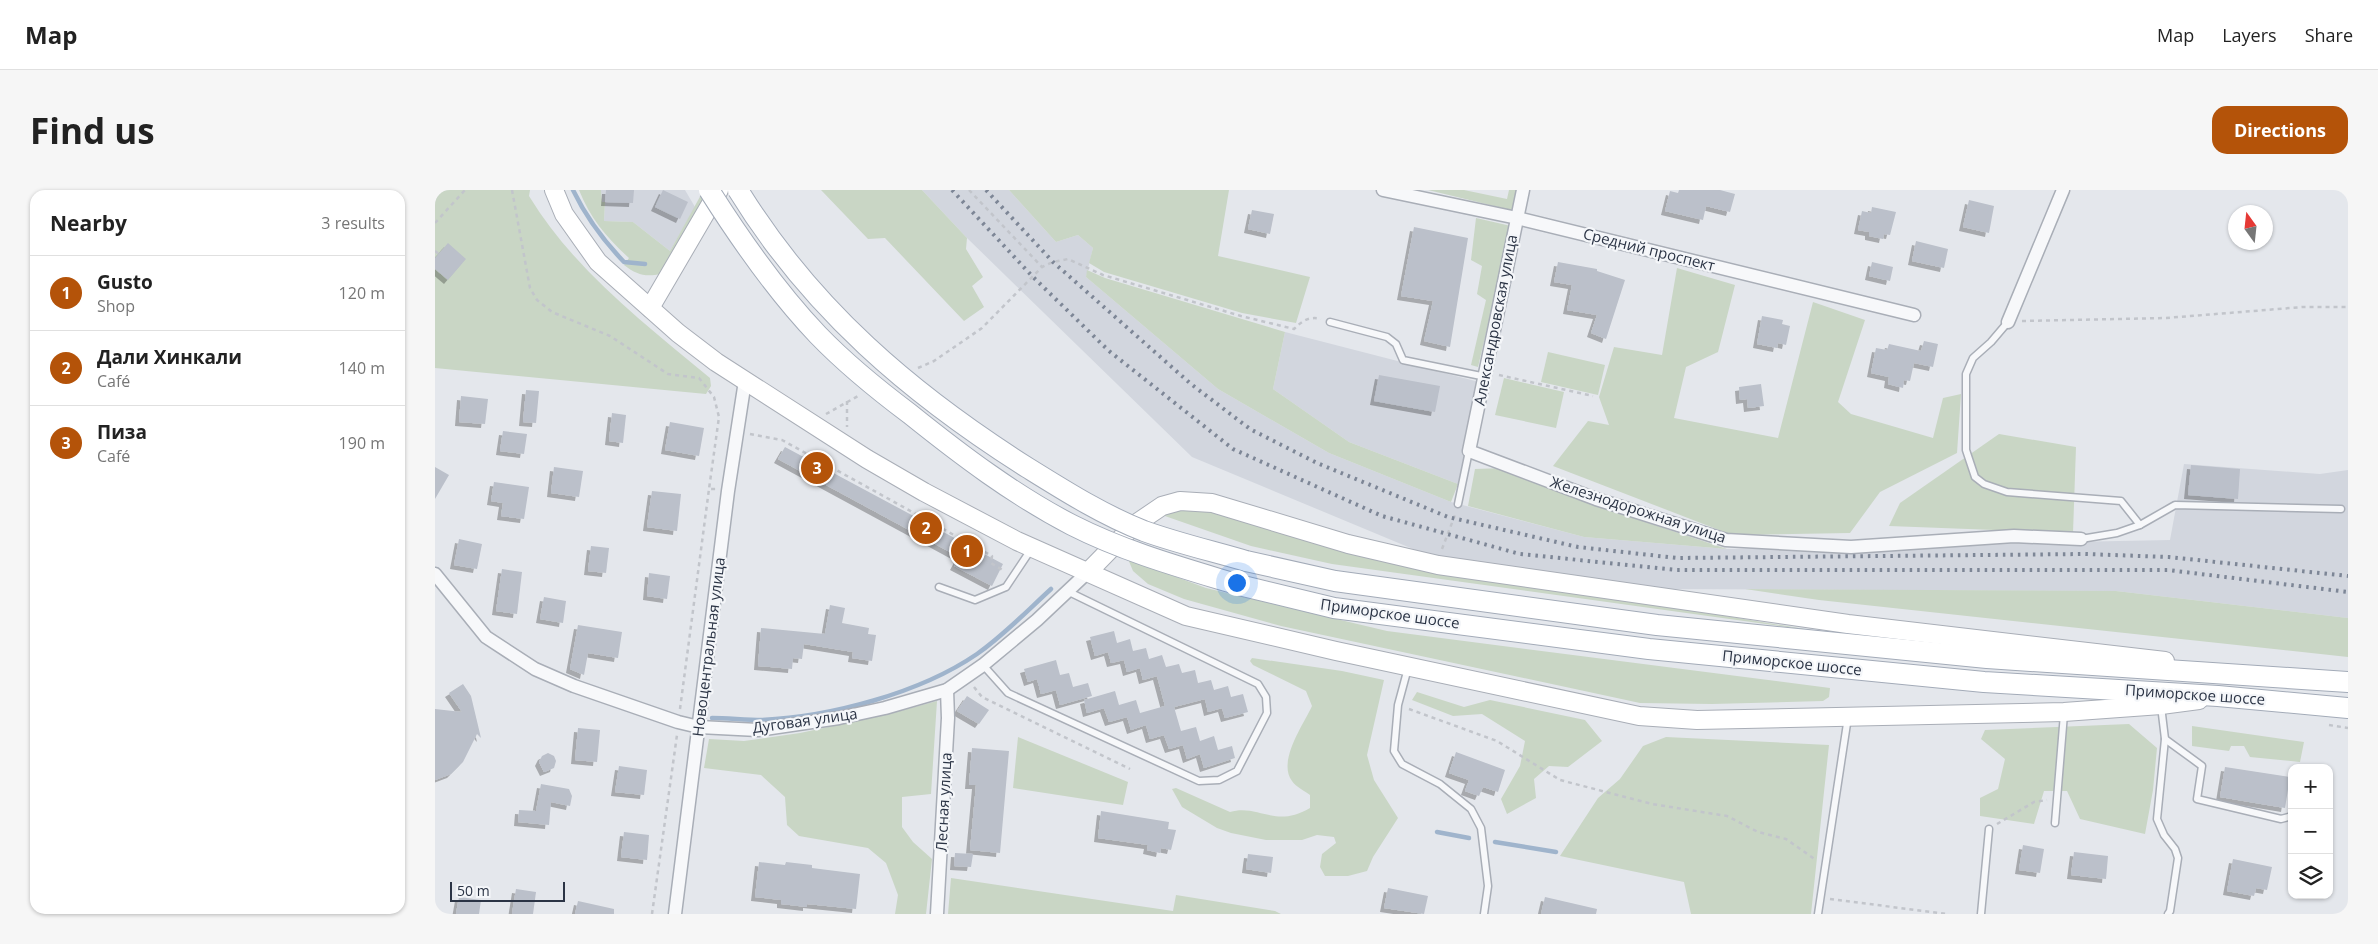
<!DOCTYPE html>
<html lang="en">
<head>
<meta charset="utf-8">
<style>
	body { margin:0; font-family:"Open Sans",sans-serif; background:#f6f6f6; color:#222 }
	.controls { position:absolute; right:15px; bottom:15px; display:grid; overflow:hidden; border-radius:10px; box-shadow:0 1px 4px #0004 }
	.controls button { width:45px; height:45px; display:grid; place-items:center; padding:0; border:0; border-bottom:1px solid #e0e0e0; background:#fff; color:#222; font:25px sans-serif }
	.compass { position:absolute; left:1793px; top:15px; width:45px; height:45px; border-radius:50%; background:#fff; box-shadow:0 1px 4px #0004; rotate:345deg }
	.scale { position:absolute; left:15px; bottom:12px; width:115px; box-sizing:border-box; padding-left:5px; border:2px solid #2b3445; border-top:0; font-size:14px; line-height:18px; white-space:nowrap; color:#2b3445; -webkit-text-stroke:4px #f4f6f9; paint-order:stroke }
	.you { position:absolute; left:801px; top:392px; width:18px; height:18px; margin:-12px; border:4px solid #fff; border-radius:50%; background:#1a73e8; box-shadow:0 0 0 8px #1a73e833 }
	.badge { display:grid; place-items:center; width:32px; height:32px; border-radius:50%; background:#b45309; color:#fff; font-size:16px; font-weight:700 }
	.pin { position:absolute; translate:-50% -50%; border:2px solid #fff; box-shadow:0 1px 5px #0006 }
	.list { margin:0; padding:0; list-style:none }
	h2 { display:flex; justify-content:space-between; align-items:center; height:65px; margin:0; padding:0 20px; font-size:21px }
	h2 small { font-size:16px; font-weight:400; color:#767676 }
	.list li { display:grid; grid-template-columns:32px 1fr auto; gap:15px; align-items:center; box-sizing:border-box; height:75px; padding:0 20px; border-top:1px solid #e0e0e0 }
	.list b { display:block; font-size:19px; white-space:nowrap }
	.list p { margin:0; font-size:16px; white-space:nowrap; color:#767676 }
	.list em { font-size:16px; font-style:normal; color:#767676 }
	.icon { flex:none; width:28px; height:28px; fill:none; stroke:currentColor; stroke-width:2; stroke-linecap:round; stroke-linejoin:round }
	.map { position:relative; flex:none; width:1913px; height:724px; overflow:hidden; border-radius:15px }
	header { display:flex; align-items:center; gap:30px; box-sizing:border-box; height:70px; padding:0 25px; background:#fff; border-bottom:1px solid #e0e0e0 }
	header strong { font-size:24px }
	nav { display:flex; gap:28px; margin-inline-start:auto; font-size:18px }
	.intro { display:flex; align-items:center; justify-content:space-between; box-sizing:border-box; height:120px; padding:0 30px }
	h1 { margin:0; font-size:35px }
	.button { padding:12px 22px; border-radius:15px; background:#b45309; color:#fff; font-size:18px; font-weight:700 }
	main { display:flex; gap:30px; padding:0 30px }
	aside { flex:1; background:#fff; border-radius:15px; box-shadow:0 1px 4px #0004 }
	.map>svg:first-child { display:block }
	.built { fill:#d2d6de }
	.green { fill:#c9d6c5 }
	.lines { fill:none; stroke-linecap:round; stroke-linejoin:round }
	.stream { stroke:#9fb4cc; stroke-width:4.5 }
	.building { fill:#bbc0ca; filter:url(#shadow) }
	.lane-casing { stroke:#a9aeb7; stroke-width:9 }
	.street-casing { stroke:#a9aeb7; stroke-width:15 }
	.secondary-casing { stroke:#a9aeb7; stroke-width:20 }
	.primary-casing { stroke:#a3abb8; stroke-width:22 }
	.path { stroke:#c2c5cb; stroke-width:2.5; stroke-dasharray:4 4; stroke-linecap:butt }
	.lane { stroke:#f7f8fa; stroke-width:6 }
	.street { stroke:#f7f8fa; stroke-width:12 }
	.secondary { stroke:#fff; stroke-width:18 }
	.primary { stroke:#fff; stroke-width:20 }
	.rail { stroke:#7d8696; stroke-width:4; stroke-dasharray:2.5 5; stroke-linecap:butt }
	.primary-bridge-casing { stroke:#a3abb8; stroke-width:22; stroke-linecap:butt }
	.primary-bridge { stroke:#fff; stroke-width:20 }
	.labels { text-anchor:middle; stroke-width:4.5; stroke-linejoin:round; paint-order:stroke }
	.street-label { font-size:15px; fill:#2b3445; stroke:#f4f6f9 }
</style>
</head>
<body>
<header>
<strong>Map</strong>
<nav><a>Map</a><a>Layers</a><a>Share</a></nav>
</header>
<div class="intro"><h1>Find us</h1><a class="button">Directions</a></div>
<main>
<aside>
<h2>Nearby<small>3 results</small></h2>
<ul class="list">
<li><span class="badge">1</span><div><b>Gusto</b><p>Shop</p></div><em>120 m</em></li>
<li><span class="badge">2</span><div><b>Дали Хинкали</b><p>Café</p></div><em>140 m</em></li>
<li><span class="badge">3</span><div><b>Пиза</b><p>Café</p></div><em>190 m</em></li>
</ul>
</aside>
<div class="map">
<svg width="1913" height="724" viewBox="0 0 1913 724">
	<defs>
		<filter id="shadow"><feDropShadow dx="-4" dy="4" stdDeviation="0" flood-color="#0004"/></filter>
	</defs>
	<rect width="100%" height="100%" fill="#e4e7ec"/>
	<g class="built">
		<path d="M 166,0 L 250,0 L 260,17 L 235,61 L 198,32 L 169,31 L 170,12 L 167,13 Z"/>
		<path d="M 487,0 L 574,0 L 621,52 L 643,45 L 658,58 L 651,87 L 783,199 L 894,263 L 1016,312 L 1149,347 L 1292,359 L 1735,350 L 1749,274 L 1885,284 L 1913,280 L 1913,428 L 1681,401 L 1219,399 L 990,364 L 757,267 L 532,48 Z"/>
		<path d="M 850,142 L 1044,192 L 1023,294 L 914,252 L 838,199 Z"/>
	</g>
	<g class="green">
		<path d="M 0,0 L 95,0 L 94,6 C 140,81 209,133 275,188 L 276,196 L 271,204 L 0,178 Z"/>
		<path d="M 144,0 L 166,0 L 167,12 L 170,12 L 169,31 L 198,32 L 235,61 L 267,3 L 272,10 L 226,84 C 210,87 202,85 189,75 L 194,68 C 172,48 155,28 144,0 Z"/>
		<path d="M 386,0 L 487,0 L 532,48 L 531,59 L 548,87 L 537,96 L 549,117 L 529,131 L 450,48 L 433,49 Z"/>
		<path d="M 574,0 L 794,0 L 783,66 L 875,87 L 861,133 L 807,123 L 669,82 L 654,73 L 658,58 L 643,45 L 621,52 Z"/>
		<path d="M 993,0 L 1029,0 L 1072,9 L 1074,0 L 1083,0 L 1080,17 L 1076,20 Z"/>
		<path d="M 1041,28 L 1076,36 L 1043,177 L 1036,175 L 1051,110 L 1042,104 L 1047,76 L 1036,70 Z"/>
		<path d="M 1242,78 L 1300,95 L 1283,162 L 1251,177 L 1239,228 L 1343,248 L 1378,112 L 1430,130 L 1403,212 L 1416,224 L 1498,248 L 1508,208 L 1526,204 L 1522,263 L 1445,302 L 1415,343 L 1297,345 L 1118,276 L 1153,231 L 1174,235 L 1164,207 L 1179,157 L 1227,165 Z"/>
		<path d="M 652,80 L 670,88 L 850,142 L 838,199 L 914,252 L 1023,294 L 1016,312 L 894,263 L 783,199 L 651,87 Z"/>
		<path d="M 1113,162 L 1170,175 L 1163,205 L 1106,192 Z"/>
		<path d="M 1069,188 L 1129,202 L 1121,238 L 1060,225 Z"/>
		<path d="M 1564,244 L 1641,257 L 1638,343 L 1454,336 L 1465,313 Z"/>
		<path d="M 1069,278 L 1165,317 L 1292,359 L 1149,347 L 1033,316 L 1040,279 Z"/>
		<path d="M 747,316 L 779,317 L 1237,417 L 1388,442 L 897,374 L 816,356 L 727,325 Z"/>
		<path d="M 693,369 L 771,398 L 952,441 L 1395,498 L 1394,507 L 1388,511 L 1277,514 L 1205,513 L 846,436 L 749,409 L 713,394 L 698,381 Z"/>
		<path d="M 1310,399 L 1681,401 L 1913,428 L 1913,467 L 1384,410 Z"/>
		<path d="M 817,468 L 907,481 L 949,490 L 932,565 L 939,590 L 963,628 L 938,667 L 932,681 L 913,686 L 890,686 L 885,677 L 887,664 L 901,653 L 899,647 L 882,645 L 867,650 L 831,650 L 796,643 L 782,638 L 747,617 L 737,599 L 741,598 L 795,622 C 824,614 840,639 875,618 L 875,605 C 870,601 861,597 857,591 C 842,571 869,534 877,516 L 871,501 L 818,475 L 815,471 Z"/>
		<path d="M 982,502 L 1029,517 L 1055,510 L 1150,530 L 1167,551 L 1133,577 L 1114,576 L 1099,589 L 1101,608 L 1072,624 L 1066,609 L 1085,576 L 1090,551 L 1047,524 L 1018,526 L 977,510 Z"/>
		<path d="M 502,511 L 496,604 L 467,607 L 467,637 L 478,652 L 497,669 L 491,724 L 460,724 L 463,705 L 451,673 L 433,658 L 364,646 L 352,635 L 350,607 L 326,585 L 269,578 L 274,549 L 309,551 L 365,543 L 450,525 Z"/>
		<path d="M 1694,534 L 1722,558 L 1718,600 L 1710,644 L 1645,629 L 1632,601 L 1609,601 L 1599,634 L 1545,626 L 1545,608 L 1563,599 L 1570,569 L 1546,549 L 1550,540 Z"/>
		<path d="M 1757,536 L 1869,552 L 1865,572 L 1815,567 L 1809,556 L 1796,556 L 1794,561 L 1757,556 Z"/>
		<path d="M 583,547 L 693,592 L 688,615 L 578,598 Z"/>
		<path d="M 1231,547 L 1394,555 L 1376,724 L 1256,724 L 1249,692 L 1125,666 L 1163,608 L 1185,589 L 1208,556 Z"/>
		<path d="M 516,688 L 738,721 L 741,705 L 840,721 L 846,724 L 513,724 Z"/>
	</g>
	<g class="lines">
		<g class="stream">
			<path d="M 138,0 C 151,27 168,50 189,72 L 210,74"/>
			<path d="M 277,528 C 293,528 310,530 327,530 C 395,527 485,503 542,464 C 569,445 592,421 616,399"/>
			<path d="M 1002,642 L 1034,648"/>
			<path d="M 1060,652 L 1121,662"/>
		</g>
	</g>
	<g class="building">
		<path d="M 171,0 L 199,0 L 198,13 L 170,12 Z"/>
		<path d="M 228,0 L 253,12 L 245,29 L 220,17 Z"/>
		<path d="M 1244,0 L 1285,0 L 1300,4 L 1295,22 L 1271,16 L 1268,30 L 1230,21 L 1235,1 L 1243,3 Z"/>
		<path d="M 1534,10 L 1559,16 L 1554,43 L 1528,37 Z"/>
		<path d="M 1437,17 L 1461,22 L 1455,45 L 1449,44 L 1448,49 L 1434,46 L 1434,42 L 1423,40 L 1427,21 L 1436,23 Z"/>
		<path d="M 817,20 L 839,24 L 835,44 L 813,39 Z"/>
		<path d="M 979,37 L 1033,48 L 1015,157 L 989,151 L 998,111 L 966,106 Z"/>
		<path d="M 1481,51 L 1513,59 L 1509,78 L 1477,71 Z"/>
		<path d="M 13,53 L 31,69 L 13,90 L 0,79 L 0,68 Z"/>
		<path d="M 1123,72 L 1162,79 L 1162,81 L 1190,90 L 1171,149 L 1156,143 L 1162,125 L 1132,120 L 1137,95 L 1119,92 Z"/>
		<path d="M 1437,72 L 1458,77 L 1455,91 L 1434,86 Z"/>
		<path d="M 1327,126 L 1348,130 L 1347,134 L 1355,136 L 1351,155 L 1343,153 L 1342,158 L 1322,154 Z"/>
		<path d="M 1489,151 L 1503,154 L 1498,177 L 1479,173 L 1475,191 L 1469,190 L 1468,198 L 1453,194 L 1454,187 L 1436,183 L 1441,158 L 1452,160 L 1454,154 L 1486,161 Z"/>
		<path d="M 944,185 L 1005,196 L 1000,222 L 939,211 Z"/>
		<path d="M 1326,194 L 1329,216 L 1313,218 L 1312,209 L 1305,210 L 1304,197 Z"/>
		<path d="M 91,200 L 104,201 L 101,233 L 88,232 Z"/>
		<path d="M 26,206 L 53,209 L 50,234 L 24,232 Z"/>
		<path d="M 177,223 L 191,225 L 188,253 L 174,251 Z"/>
		<path d="M 235,232 L 269,238 L 264,266 L 230,260 Z"/>
		<path d="M 68,241 L 92,244 L 89,264 L 65,261 Z"/>
		<path d="M 350,257 L 568,374 L 557,396 L 519,376 L 524,367 L 343,269 Z"/>
		<path d="M 1756,275 L 1805,279 L 1803,309 L 1753,305 Z"/>
		<path d="M 0,277 L 14,285 L 0,309 Z"/>
		<path d="M 119,277 L 148,281 L 144,307 L 116,303 Z"/>
		<path d="M 59,292 L 94,297 L 89,329 L 66,326 L 68,313 L 56,311 Z"/>
		<path d="M 217,301 L 246,304 L 242,341 L 212,337 Z"/>
		<path d="M 24,349 L 47,354 L 42,379 L 19,375 Z"/>
		<path d="M 156,356 L 174,358 L 171,383 L 153,381 Z"/>
		<path d="M 67,379 L 87,382 L 82,424 L 61,421 Z"/>
		<path d="M 214,383 L 235,386 L 232,409 L 212,406 Z"/>
		<path d="M 109,407 L 131,411 L 128,433 L 105,429 Z"/>
		<path d="M 395,415 L 410,418 L 407,433 L 434,438 L 433,444 L 441,445 L 437,471 L 417,468 L 418,462 L 369,454 L 367,469 L 358,468 L 357,479 L 323,476 L 326,438 L 390,444 Z"/>
		<path d="M 143,435 L 187,442 L 183,468 L 153,463 L 149,485 L 135,479 Z"/>
		<path d="M 679,441 L 682,453 L 695,449 L 698,461 L 711,458 L 714,469 L 727,465 L 731,477 L 744,474 L 747,483 L 760,480 L 763,493 L 776,490 L 779,500 L 793,496 L 796,507 L 808,504 L 813,522 L 790,528 L 787,518 L 773,522 L 770,509 L 739,517 L 746,541 L 761,537 L 765,551 L 779,546 L 783,560 L 797,556 L 800,568 L 769,578 L 765,564 L 752,569 L 748,555 L 734,559 L 729,545 L 715,549 L 711,535 L 696,540 L 692,527 L 674,532 L 669,518 L 652,523 L 649,510 L 680,501 L 684,515 L 701,510 L 705,523 L 730,516 L 722,486 L 708,490 L 705,478 L 692,482 L 689,470 L 676,473 L 673,462 L 660,466 L 655,447 Z"/>
		<path d="M 621,470 L 625,485 L 634,483 L 638,497 L 653,493 L 657,506 L 625,515 L 621,500 L 606,504 L 602,489 L 593,492 L 589,479 Z"/>
		<path d="M 28,494 L 36,506 L 46,548 L 42,544 L 28,572 L 16,584 L 0,590 L 0,519 L 27,522 L 14,503 Z"/>
		<path d="M 532,506 L 554,520 L 544,534 L 522,521 Z"/>
		<path d="M 143,538 L 165,540 L 162,572 L 140,570 Z"/>
		<path d="M 537,558 L 574,561 L 565,663 L 535,660 L 541,595 L 534,595 Z"/>
		<path d="M 1021,562 L 1070,580 L 1063,602 L 1048,597 L 1044,606 L 1030,601 L 1034,590 L 1014,583 Z"/>
		<path d="M 113,563 L 119,566 L 121,571 L 119,578 L 109,582 L 104,572 L 107,566 Z"/>
		<path d="M 184,576 L 212,580 L 209,605 L 180,602 Z"/>
		<path d="M 1790,577 L 1855,587 L 1850,618 L 1785,607 Z"/>
		<path d="M 106,594 L 134,599 L 137,606 L 135,616 L 116,612 L 114,635 L 83,632 L 84,620 L 101,621 Z"/>
		<path d="M 666,621 L 734,632 L 733,639 L 741,640 L 736,660 L 726,658 L 725,663 L 712,660 L 713,655 L 663,648 Z"/>
		<path d="M 189,642 L 214,645 L 212,670 L 186,667 Z"/>
		<path d="M 1588,655 L 1609,659 L 1605,683 L 1584,680 Z"/>
		<path d="M 1639,662 L 1673,666 L 1671,689 L 1636,685 Z"/>
		<path d="M 520,663 L 538,664 L 536,677 L 519,676 Z"/>
		<path d="M 813,664 L 838,667 L 836,683 L 811,679 Z"/>
		<path d="M 1798,669 L 1837,677 L 1832,700 L 1821,698 L 1819,706 L 1792,701 Z"/>
		<path d="M 324,672 L 350,675 L 351,672 L 377,675 L 377,678 L 425,684 L 421,719 L 372,714 L 372,717 L 346,714 L 346,710 L 320,707 Z"/>
		<path d="M 953,698 L 993,706 L 989,724 L 949,718 Z"/>
		<path d="M 81,699 L 101,702 L 98,724 L 77,724 Z"/>
		<path d="M 24,707 L 46,710 L 44,724 L 21,724 Z"/>
		<path d="M 1110,707 L 1162,719 L 1161,724 L 1106,724 Z"/>
		<path d="M 143,711 L 179,719 L 179,724 L 140,724 Z"/>
	</g>
	<g class="lines">
		<defs>
			<g id="lane">
				<path d="M 895,132 L 952,147 L 961,154 L 968,170 L 1051,187"/>
				<path d="M 1573,132 L 1556,152 L 1538,168 L 1531,184 L 1531,260 L 1540,287 L 1549,294 L 1572,302 L 1686,311 L 1705,335"/>
				<path d="M 1023,314 L 1034,261"/>
				<path d="M 1646,349 L 1682,343 L 1705,335 L 1740,315 L 1906,319"/>
				<path d="M 504,397 L 540,410 L 571,397 L 597,358"/>
				<path d="M 548,475 L 573,503 L 764,591 L 784,590 L 802,581 L 832,523 L 831,507 L 823,494 L 632,401"/>
				<path d="M 973,478 L 963,515 L 959,561 L 967,574 L 1005,594 L 1036,619 L 1046,638 L 1053,696 L 1049,724"/>
				<path d="M 1726,516 L 1730,549 L 1767,576 L 1762,609 L 1846,629 L 1857,626"/>
				<path d="M 1730,549 L 1722,629 L 1729,645 L 1740,659 L 1743,668 L 1735,721 L 1733,724"/>
				<path d="M 1620,633 L 1629,524"/>
				<path d="M 1383,724 L 1413,527"/>
				<path d="M 1546,724 L 1554,639"/>
			</g>
			<g id="street">
				<path d="M 948,0 L 1082,28 L 1479,125"/>
				<path d="M 1088,0 L 1034,261 L 1161,309 L 1291,350 L 1416,357 L 1579,346 L 1646,349"/>
				<path d="M 1573,132 L 1628,0"/>
				<path d="M 0,384 L 51,447 L 100,479 L 139,496 L 243,532 L 264,537 L 323,540 L 404,528 L 450,518 L 512,500 L 548,475 L 602,430 L 654,381"/>
				<path d="M 240,724 L 293,301 L 310,191"/>
				<path d="M 502,724 L 513,528 L 512,500"/>
			</g>
			<g id="secondary">
				<path d="M 119,0 L 129,24 L 163,72 L 243,143 L 281,172 L 432,269 L 489,302 L 582,351 L 751,426 L 901,461 L 1204,526 L 1262,530 L 1629,522 L 1726,515 L 1764,510"/>
				<path d="M 215,118 L 284,0"/>
				<path d="M 654,381 L 699,335 L 727,316 L 745,311 L 777,313 L 913,354 L 1003,375 L 1413,434 L 1730,471"/>
			</g>
			<g id="primary">
				<path d="M 811,371 L 900,391 L 1222,435 L 1552,468 L 1913,492"/>
				<path d="M 804,395 L 899,418 L 1214,459 L 1549,492 L 1783,506 L 1913,518"/>
			</g>
		</defs>
		<use href="#lane" class="lane-casing"/>
		<use href="#street" class="street-casing"/>
		<use href="#secondary" class="secondary-casing"/>
		<use href="#primary" class="primary-casing"/>
		<g class="path">
			<path d="M 77,0 L 95,98 L 102,110 L 117,122 L 175,146 L 233,184 L 264,188 L 279,207 L 284,227 L 274,299"/>
			<path d="M 534,0 L 607,77"/>
			<path d="M 0,33 L 30,0"/>
			<path d="M 0,61 L 4,64"/>
			<path d="M 1587,131 L 1731,128 L 1868,117 L 1913,117"/>
			<path d="M 483,178 L 499,171 L 547,138 L 607,77 L 618,72 L 633,69 L 668,85 L 806,126 L 859,139 C 867,131 874,126 886,129"/>
			<path d="M 1064,185 L 1158,206"/>
			<path d="M 412,211 L 412,237"/>
			<path d="M 391,224 L 423,206"/>
			<path d="M 315,244 L 347,250 L 557,366 L 556,373 L 569,381"/>
			<path d="M 1007,359 L 1020,325"/>
			<path d="M 539,497 L 547,507 L 695,579"/>
			<path d="M 245,519 L 274,299 L 281,299"/>
			<path d="M 974,519 L 1062,551 L 1125,590 L 1217,614 L 1292,626 L 1323,642 L 1351,649 L 1381,670"/>
			<path d="M 1894,535 L 1913,538"/>
			<path d="M 1562,634 L 1599,612 L 1612,610"/>
			<path d="M 1395,709 L 1512,724"/>
			<path d="M 217,724 L 242,545"/>
		</g>
		<use href="#lane" class="lane"/>
		<use href="#street" class="street"/>
		<use href="#secondary" class="secondary"/>
		<use href="#primary" class="primary"/>
		<g class="rail">
			<path d="M 517,0 L 597,86 L 674,161 L 798,259 L 947,326 L 1085,364 L 1242,380 L 1733,380 L 1913,402"/>
			<path d="M 551,0 L 618,72 L 756,194 L 815,239 L 882,273 L 1013,327 L 1143,357 L 1242,368 L 1650,364 L 1734,367 L 1913,386"/>
		</g>
		<defs>
			<g id="primary-bridge">
				<path d="M 274,0 C 305,49 343,103 383,145 C 411,174 443,200 475,224 C 526,265 579,305 637,335 C 690,362 748,378 804,395"/>
				<path d="M 303,0 C 376,119 476,204 593,278 C 630,301 668,325 709,341 C 742,353 777,361 811,371"/>
			</g>
		</defs>
		<use href="#primary-bridge" class="primary-bridge-casing"/>
		<use href="#primary-bridge" class="primary-bridge"/>
	</g>
	<g class="labels">
		<g class="street-label">
			<text transform="translate(1214 60) rotate(14)" y="5">Средний проспект</text>
			<text transform="translate(1061 130) rotate(-79)" y="5">Александровская улица</text>
			<text transform="translate(1203 320) rotate(18)" y="5">Железнодорожная улица</text>
			<text transform="translate(955 424) rotate(8)" y="5">Приморское шоссе</text>
			<text transform="translate(274 457) rotate(-83)" y="5">Новоцентральная улица</text>
			<text transform="translate(1357 473) rotate(6)" y="5">Приморское шоссе</text>
			<text transform="translate(1760 505) rotate(4)" y="5">Приморское шоссе</text>
			<text transform="translate(370 531) rotate(-8)" y="5">Дуговая улица</text>
			<text transform="translate(509 612) rotate(-87)" y="5">Лесная улица</text>
		</g>
	</g>
</svg>
<div class="controls">
<button>+</button>
<button>−</button>
<button><svg class="icon" aria-label="layers" viewBox="0 0 24 24"><path d="M12 4l9 5-9 5-9-5zM3 14l9 5 9-5"/></svg></button>
</div>
<svg class="compass" viewBox="-18 -18 36 36"><path d="M0-13l5 13h-10z" fill="#e53935"/><path d="M0 13l5-13h-10z" fill="#767676"/></svg>
<div class="scale">50 m</div>
<div class="you"></div>
<div class="pin badge" style="left:532px;top:361px">1</div>
<div class="pin badge" style="left:491px;top:338px">2</div>
<div class="pin badge" style="left:382px;top:278px">3</div>
</div>
</main>
</body>
</html>
